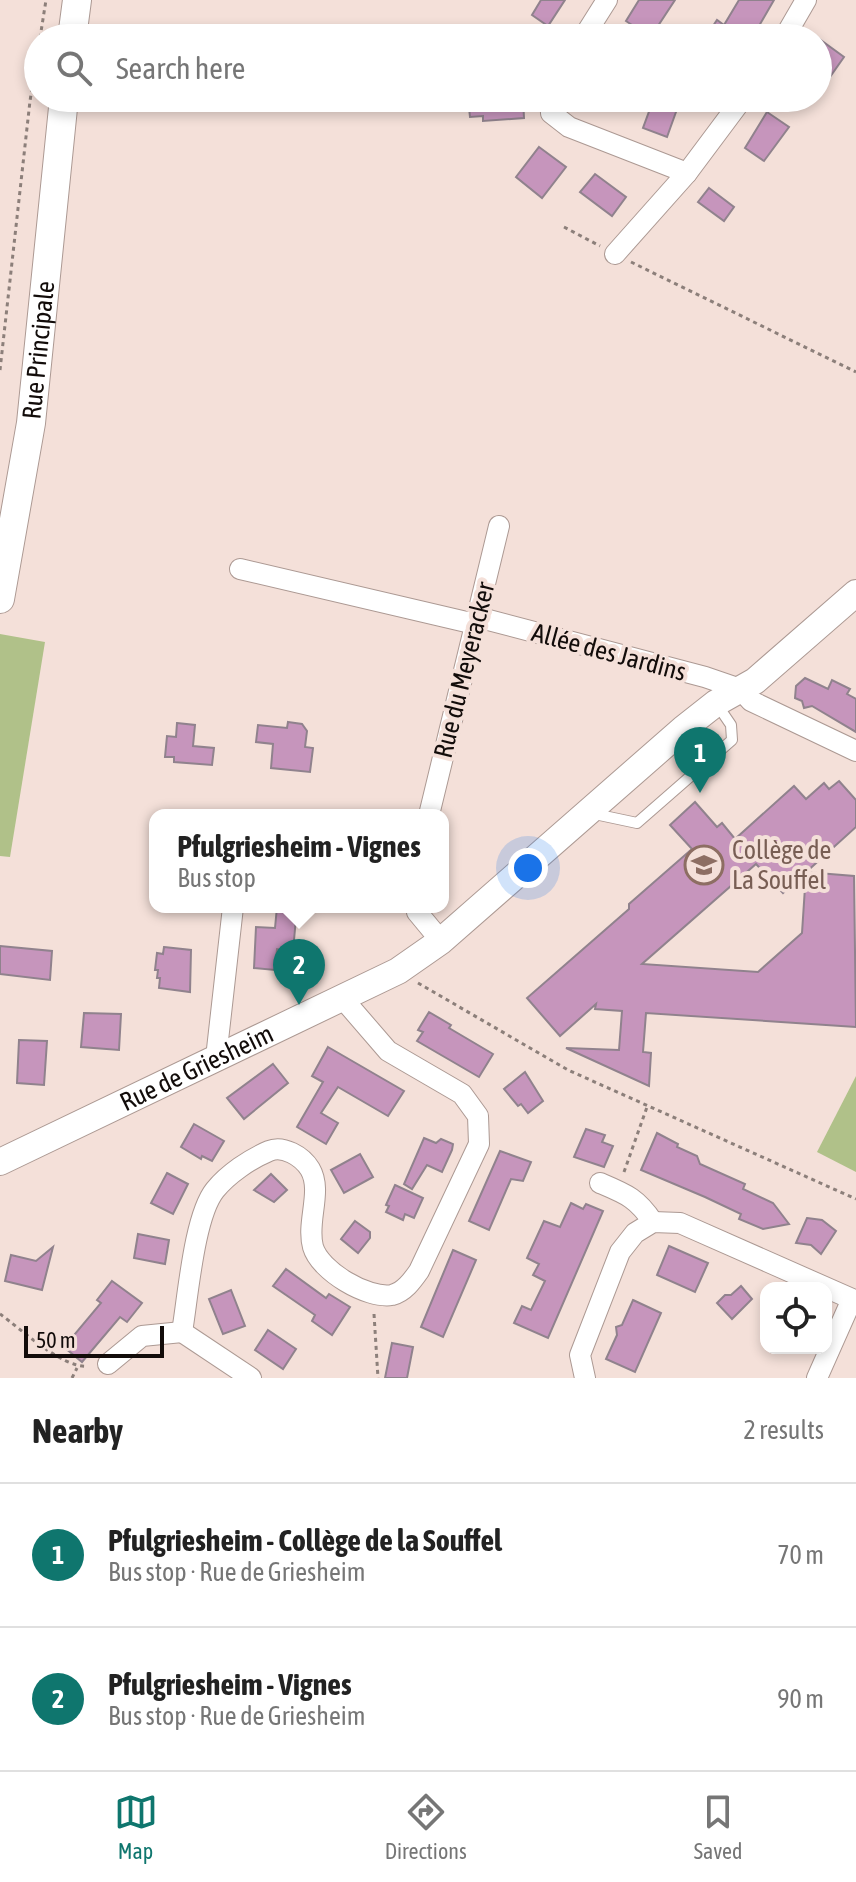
<!DOCTYPE html>
<html lang="en">
<head>
<meta charset="utf-8">
<style>
	body { margin:0; font-family:"Asap Condensed",sans-serif; background:#f2f2f2; color:#222 }
	.controls { position:absolute; right:24px; bottom:24px; display:grid; overflow:hidden; border-radius:16px; box-shadow:0 4px 12px #0003 }
	.controls button { width:72px; height:72px; display:grid; place-items:center; padding:0; border:0; border-bottom:2px solid #e0e0e0; background:#fff; color:#222; font:40px sans-serif }
	.scale { position:absolute; left:24px; bottom:20px; width:140px; box-sizing:border-box; padding-left:8px; border:4px solid #120c0a; border-top:0; font-size:22px; line-height:28px; white-space:nowrap; color:#120c0a; -webkit-text-stroke:6px #f4e0d9; paint-order:stroke }
	.you { position:absolute; left:528px; top:868px; width:28px; height:28px; margin:-20px; border:6px solid #fff; border-radius:50%; background:#1a73e8; box-shadow:0 0 0 12px #1a73e833 }
	.badge { display:grid; place-items:center; width:52px; height:52px; border-radius:50%; background:#0f766e; color:#fff; font-size:26px; font-weight:700 }
	.pin { position:absolute; translate:-50% -66px; filter:drop-shadow(0 2px 4px #0008) }
	.pin::after { content:''; position:absolute; top:42px; width:28px; height:24px; background:inherit; clip-path:polygon(0 0,100% 0,50% 100%) }
	.popup { position:absolute; left:149px; top:809px; width:300px; height:104px; box-sizing:border-box; display:grid; place-content:center; border-radius:16px; background:#fff; filter:drop-shadow(0 2px 6px #0005); font-size:26px; white-space:nowrap; color:#767676 }
	.popup b { font-size:30px; color:#222 }
	.popup::after { content:''; position:absolute; left:50%; top:100%; margin-left:-16px; border:16px solid transparent; border-top-color:#fff }
	.list { margin:0; padding:0; list-style:none }
	h2 { display:flex; justify-content:space-between; align-items:center; height:104px; margin:0; padding:0 32px; font-size:34px }
	h2 small { font-size:26px; font-weight:400; color:#767676 }
	.list li { display:grid; grid-template-columns:52px 1fr auto; gap:24px; align-items:center; box-sizing:border-box; height:144px; padding:0 32px; border-top:2px solid #e0e0e0 }
	.list b { display:block; font-size:30px; white-space:nowrap }
	.list p { margin:0; font-size:26px; white-space:nowrap; color:#767676 }
	.list em { font-size:26px; font-style:normal; color:#767676 }
	.icon { flex:none; width:44px; height:44px; fill:none; stroke:currentColor; stroke-width:2; stroke-linecap:round; stroke-linejoin:round }
	.map { position:relative; flex:none; width:856px; height:1378px; overflow:hidden }
	.search { position:absolute; background:#fff; box-shadow:0 4px 12px #0003; left:24px; right:24px; top:24px; height:88px; display:flex; align-items:center; gap:20px; box-sizing:border-box; padding:0 28px; border-radius:44px; color:#767676; font-size:30px }
	.sheet { height:392px; background:#fff }
	nav { display:flex; justify-content:space-around; align-items:center; box-sizing:border-box; height:112px; border-top:2px solid #e0e0e0; background:#fff; font-size:22px; color:#767676 }
	nav a { display:grid; justify-items:center; gap:4px }
	nav .on { color:#0f766e }
	.map>svg:first-child { display:block }
	.green { fill:#b0c189 }
	.building { fill:#c695bc; stroke:#90828d; stroke-width:2 }
	.lines { fill:none; stroke-linecap:round; stroke-linejoin:round }
	.service-casing { stroke:#ac9993; stroke-width:12 }
	.minor-casing { stroke:#ac9993; stroke-width:22 }
	.tertiary-casing { stroke:#ac9993; stroke-width:28 }
	.secondary-casing { stroke:#ac9993; stroke-width:30 }
	.path { stroke:#8c7f7a; stroke-width:3; stroke-dasharray:4 4; stroke-linecap:butt }
	.service { stroke:#fff; stroke-width:10 }
	.minor { stroke:#fff; stroke-width:20 }
	.tertiary { stroke:#fff; stroke-width:26 }
	.secondary { stroke:#fff; stroke-width:28 }
	.labels { text-anchor:middle; stroke-width:8; stroke-linejoin:round; paint-order:stroke }
	.street-label { font-size:26px; fill:#120c0a; stroke:#f4e0d9 }
	.education-label { font-size:26px; fill:#785e54; stroke:#f4e0d9; text-anchor:start }
</style>
</head>
<body>
<div class="map">
<svg width="856" height="1378" viewBox="0 0 856 1378">
	<rect width="100%" height="100%" fill="#f4e0d9"/>
	<g class="green">
		<path d="M 0,634 L 45,642 L 10,857 L 0,856 Z"/>
		<path d="M 856,1076 L 856,1172 L 817,1152 Z"/>
	</g>
	<g class="building">
		<path d="M 541,0 L 565,0 L 548,26 L 532,15 Z"/>
		<path d="M 639,0 L 675,0 L 650,38 L 643,38 L 633,31 L 635,27 L 626,21 Z"/>
		<path d="M 739,0 L 774,0 L 752,38 L 705,38 L 717,20 L 724,25 Z"/>
		<path d="M 818,38 L 844,57 L 818,94 Z"/>
		<path d="M 468,98 L 523,98 L 524,118 L 483,121 L 483,116 L 470,117 Z"/>
		<path d="M 654,98 L 681,98 L 667,137 L 643,128 Z"/>
		<path d="M 767,112 L 789,127 L 764,161 L 745,148 Z"/>
		<path d="M 539,147 L 566,167 L 542,198 L 516,177 Z"/>
		<path d="M 595,174 L 626,197 L 612,216 L 580,192 Z"/>
		<path d="M 709,188 L 734,207 L 724,221 L 698,202 Z"/>
		<path d="M 805,678 L 828,689 L 832,680 L 850,689 L 847,694 L 856,699 L 856,732 L 812,706 L 804,708 L 802,701 L 795,698 L 796,686 Z"/>
		<path d="M 288,722 L 302,724 L 307,731 L 305,747 L 313,748 L 310,772 L 271,768 L 273,744 L 256,742 L 258,725 L 287,728 Z"/>
		<path d="M 177,723 L 195,725 L 193,746 L 214,748 L 212,765 L 174,762 L 174,757 L 165,757 L 167,736 L 176,737 Z"/>
		<path d="M 839,781 L 856,800 L 856,827 L 783,893 L 756,864 L 642,964 L 758,972 L 802,933 L 806,872 L 854,876 L 856,1027 L 646,1013 L 643,1052 L 651,1053 L 649,1086 L 566,1048 L 619,1050 L 622,1011 L 595,1009 L 596,1004 L 560,1036 L 527,998 L 629,909 L 629,904 L 692,849 L 670,825 L 695,802 L 717,827 L 722,823 L 735,839 L 794,786 L 806,799 L 824,783 L 829,789 Z"/>
		<path d="M 277,907 L 297,907 L 293,951 L 277,949 L 275,970 L 254,968 L 256,927 L 275,928 Z"/>
		<path d="M 0,946 L 52,951 L 50,980 L 0,974 Z"/>
		<path d="M 164,947 L 191,950 L 190,992 L 159,988 L 160,978 L 157,978 L 158,970 L 155,970 L 157,953 L 163,954 Z"/>
		<path d="M 429,1012 L 451,1025 L 449,1028 L 493,1054 L 479,1077 L 417,1041 L 423,1032 L 418,1030 Z"/>
		<path d="M 84,1013 L 121,1014 L 119,1050 L 81,1047 Z"/>
		<path d="M 19,1040 L 47,1041 L 44,1085 L 17,1083 Z"/>
		<path d="M 328,1047 L 404,1091 L 388,1116 L 338,1087 L 321,1113 L 338,1123 L 326,1144 L 297,1127 L 323,1082 L 312,1076 Z"/>
		<path d="M 273,1064 L 288,1083 L 244,1119 L 227,1098 Z"/>
		<path d="M 525,1072 L 543,1101 L 528,1113 L 521,1104 L 518,1106 L 504,1089 Z"/>
		<path d="M 194,1124 L 224,1141 L 212,1161 L 202,1156 L 201,1159 L 181,1147 Z"/>
		<path d="M 586,1129 L 605,1135 L 602,1142 L 613,1146 L 604,1167 L 574,1157 Z"/>
		<path d="M 657,1133 L 678,1144 L 677,1147 L 697,1156 L 700,1164 L 745,1184 L 743,1189 L 773,1203 L 789,1224 L 763,1229 L 739,1219 L 741,1214 L 705,1197 L 641,1170 Z"/>
		<path d="M 424,1138 L 436,1143 L 441,1139 L 453,1144 L 452,1150 L 442,1172 L 427,1165 L 412,1189 L 404,1184 Z"/>
		<path d="M 500,1151 L 531,1162 L 523,1181 L 511,1179 L 489,1230 L 469,1221 Z"/>
		<path d="M 360,1154 L 373,1177 L 344,1193 L 331,1170 Z"/>
		<path d="M 167,1173 L 188,1184 L 173,1214 L 151,1203 Z"/>
		<path d="M 271,1174 L 287,1190 L 274,1202 L 254,1190 Z"/>
		<path d="M 395,1185 L 423,1198 L 414,1218 L 405,1214 L 403,1220 L 386,1212 L 389,1206 L 386,1205 Z"/>
		<path d="M 571,1203 L 583,1209 L 586,1204 L 603,1211 L 548,1338 L 514,1323 L 522,1306 L 531,1310 L 545,1281 L 533,1275 L 539,1264 L 527,1258 L 544,1221 L 560,1227 Z"/>
		<path d="M 807,1218 L 822,1220 L 836,1231 L 821,1254 L 811,1245 L 796,1243 Z"/>
		<path d="M 355,1221 L 370,1232 L 370,1238 L 358,1253 L 341,1239 Z"/>
		<path d="M 138,1234 L 169,1240 L 165,1264 L 134,1258 Z"/>
		<path d="M 669,1246 L 708,1263 L 695,1292 L 657,1275 Z"/>
		<path d="M 53,1247 L 42,1290 L 5,1281 L 11,1255 L 36,1261 Z"/>
		<path d="M 453,1250 L 476,1260 L 443,1337 L 421,1327 Z"/>
		<path d="M 286,1269 L 326,1298 L 329,1294 L 350,1307 L 332,1335 L 312,1321 L 315,1315 L 273,1286 Z"/>
		<path d="M 112,1281 L 142,1303 L 127,1322 L 120,1317 L 82,1362 L 64,1347 L 101,1303 L 97,1300 Z"/>
		<path d="M 741,1286 L 752,1299 L 732,1319 L 717,1303 L 725,1295 L 731,1295 Z"/>
		<path d="M 231,1290 L 245,1326 L 223,1334 L 209,1299 Z"/>
		<path d="M 633,1300 L 661,1313 L 635,1372 L 606,1359 L 617,1335 L 616,1327 L 622,1325 Z"/>
		<path d="M 268,1330 L 296,1349 L 283,1369 L 255,1350 Z"/>
		<path d="M 392,1343 L 413,1347 L 407,1378 L 385,1378 Z"/>
	</g>
	<g class="lines">
		<defs>
			<path id="service" d="M 590,813 L 637,823 L 732,740 L 731,725 L 716,703"/>
			<g id="minor">
				<path d="M 583,38 L 607,0"/>
				<path d="M 784,38 L 806,0"/>
				<path d="M 550,98 L 551,113 L 569,127 L 687,173"/>
				<path d="M 615,254 L 687,173 L 743,98"/>
				<path d="M 240,569 L 475,624"/>
				<path d="M 477,617 L 705,677 L 740,689 L 751,701 L 856,751"/>
				<path d="M 429,815 L 499,526"/>
				<path d="M 416,907 L 417,912 L 441,941"/>
				<path d="M 216,1058 L 233,907"/>
				<path d="M 600,1183 C 626,1194 637,1198 653,1222"/>
				<path d="M 182,1332 C 188,1297 194,1216 215,1190 C 228,1174 250,1159 269,1151 C 283,1145 302,1156 310,1169 C 323,1191 306,1222 313,1247 C 320,1271 367,1299 392,1295 C 404,1292 412,1281 419,1271 L 479,1144 L 478,1116 L 462,1094 L 388,1051 L 350,1007 L 344,997"/>
				<path d="M 182,1332 L 251,1378"/>
				<path d="M 108,1364 L 142,1336 L 182,1332"/>
				<path d="M 585,1378 L 580,1355 L 620,1252 L 635,1233 L 653,1222 L 680,1223 L 852,1299 L 817,1378"/>
			</g>
			<g id="tertiary">
				<path id="s1" d="M 0,1162 L 398,971 L 441,941 L 683,729 L 716,703 L 755,681 L 856,593"/>
			</g>
			<g id="secondary">
				<path d="M 72,38 L 77,0"/>
				<path id="s2" d="M 0,599 L 31,423 L 64,98"/>
			</g>
		</defs>
		<use href="#service" class="service-casing"/>
		<use href="#minor" class="minor-casing"/>
		<use href="#tertiary" class="tertiary-casing"/>
		<use href="#secondary" class="secondary-casing"/>
		<g class="path">
			<path d="M 40,38 L 46,0"/>
			<path d="M 564,227 L 600,246"/>
			<path d="M 631,262 L 856,372"/>
			<path d="M 0,370 L 30,101 L 38,50"/>
			<path d="M 418,983 L 568,1070 L 856,1199"/>
			<path d="M 624,1172 L 647,1107"/>
			<path d="M 0,1314 C 21,1329 63,1369 88,1366"/>
			<path d="M 374,1314 L 378,1378"/>
			<path d="M 72,1378 L 77,1368"/>
		</g>
		<use href="#service" class="service"/>
		<use href="#minor" class="minor"/>
		<use href="#tertiary" class="tertiary"/>
		<use href="#secondary" class="secondary"/>
	</g>
	<defs>
		<symbol id="school-ring" viewBox="-11 -11 22 22"><circle r="9.5" fill="#f4e0d9" stroke="#8d6e63" stroke-width="1.5"/><path d="M0-5L7-2L0 1L-7-2ZM-4 1L0 2.5L4 1V4Q0 6-4 4Z" fill="#8d6e63"/></symbol>
	</defs>
	<g fill-rule="evenodd">
		<use href="#school-ring" x="682" y="843" width="44" height="44"/>
	</g>
	<g class="labels">
		<g class="street-label">
			<text dy="9" stroke="none"><textPath href="#s2" startOffset="252">Rue Principale</textPath></text>
			<text transform="translate(609 652) rotate(15)" y="9">Allée des Jardins</text>
			<text transform="translate(464 670) rotate(-76)" y="9">Rue du Meyeracker</text>
			<text dy="9" stroke="none"><textPath href="#s1" startOffset="218">Rue de Griesheim</textPath></text>
		</g>
		<g class="education-label">
			<text x="732" y="859">Collège de<tspan x="732" dy="30">La Souffel</tspan></text>
		</g>
	</g>
</svg>
<div class="controls">
<button><svg class="icon" aria-label="locate" viewBox="0 0 24 24"><circle cx="12" cy="12" r="6"/><path d="M12 2v4M12 18v4M2 12h4M18 12h4"/></svg></button>
</div>
<div class="scale">50 m</div>
<div class="you"></div>
<div class="pin badge" style="left:700px;top:793px">1</div>
<div class="pin badge" style="left:299px;top:1005px">2</div>
<div class="popup"><b>Pfulgriesheim - Vignes</b>Bus stop</div>
<div class="search"><svg class="icon" aria-label="search" viewBox="0 0 24 24"><circle cx="10" cy="10" r="6"/><path d="M15 15l6 6"/></svg>Search here</div>
</div>
<section class="sheet">
<h2>Nearby<small>2 results</small></h2>
<ul class="list">
<li><span class="badge">1</span><div><b>Pfulgriesheim - Collège de la Souffel</b><p>Bus stop · Rue de Griesheim</p></div><em>70 m</em></li>
<li><span class="badge">2</span><div><b>Pfulgriesheim - Vignes</b><p>Bus stop · Rue de Griesheim</p></div><em>90 m</em></li>
</ul>
</section>
<nav>
<a class="on"><svg class="icon" aria-label="map" viewBox="0 0 24 24"><path d="M3 6l6-2 6 2 6-2v14l-6 2-6-2-6 2zM9 4v14M15 6v14"/></svg>Map</a>
<a><svg class="icon" aria-label="directions" viewBox="0 0 24 24"><path d="M12 3l9 9-9 9-9-9zM9 14v-3h6M13 9l2 2-2 2"/></svg>Directions</a>
<a><svg class="icon" aria-label="saved" viewBox="0 0 24 24"><path d="M7 4h10v16l-5-4-5 4z"/></svg>Saved</a>
</nav>
</body>
</html>
